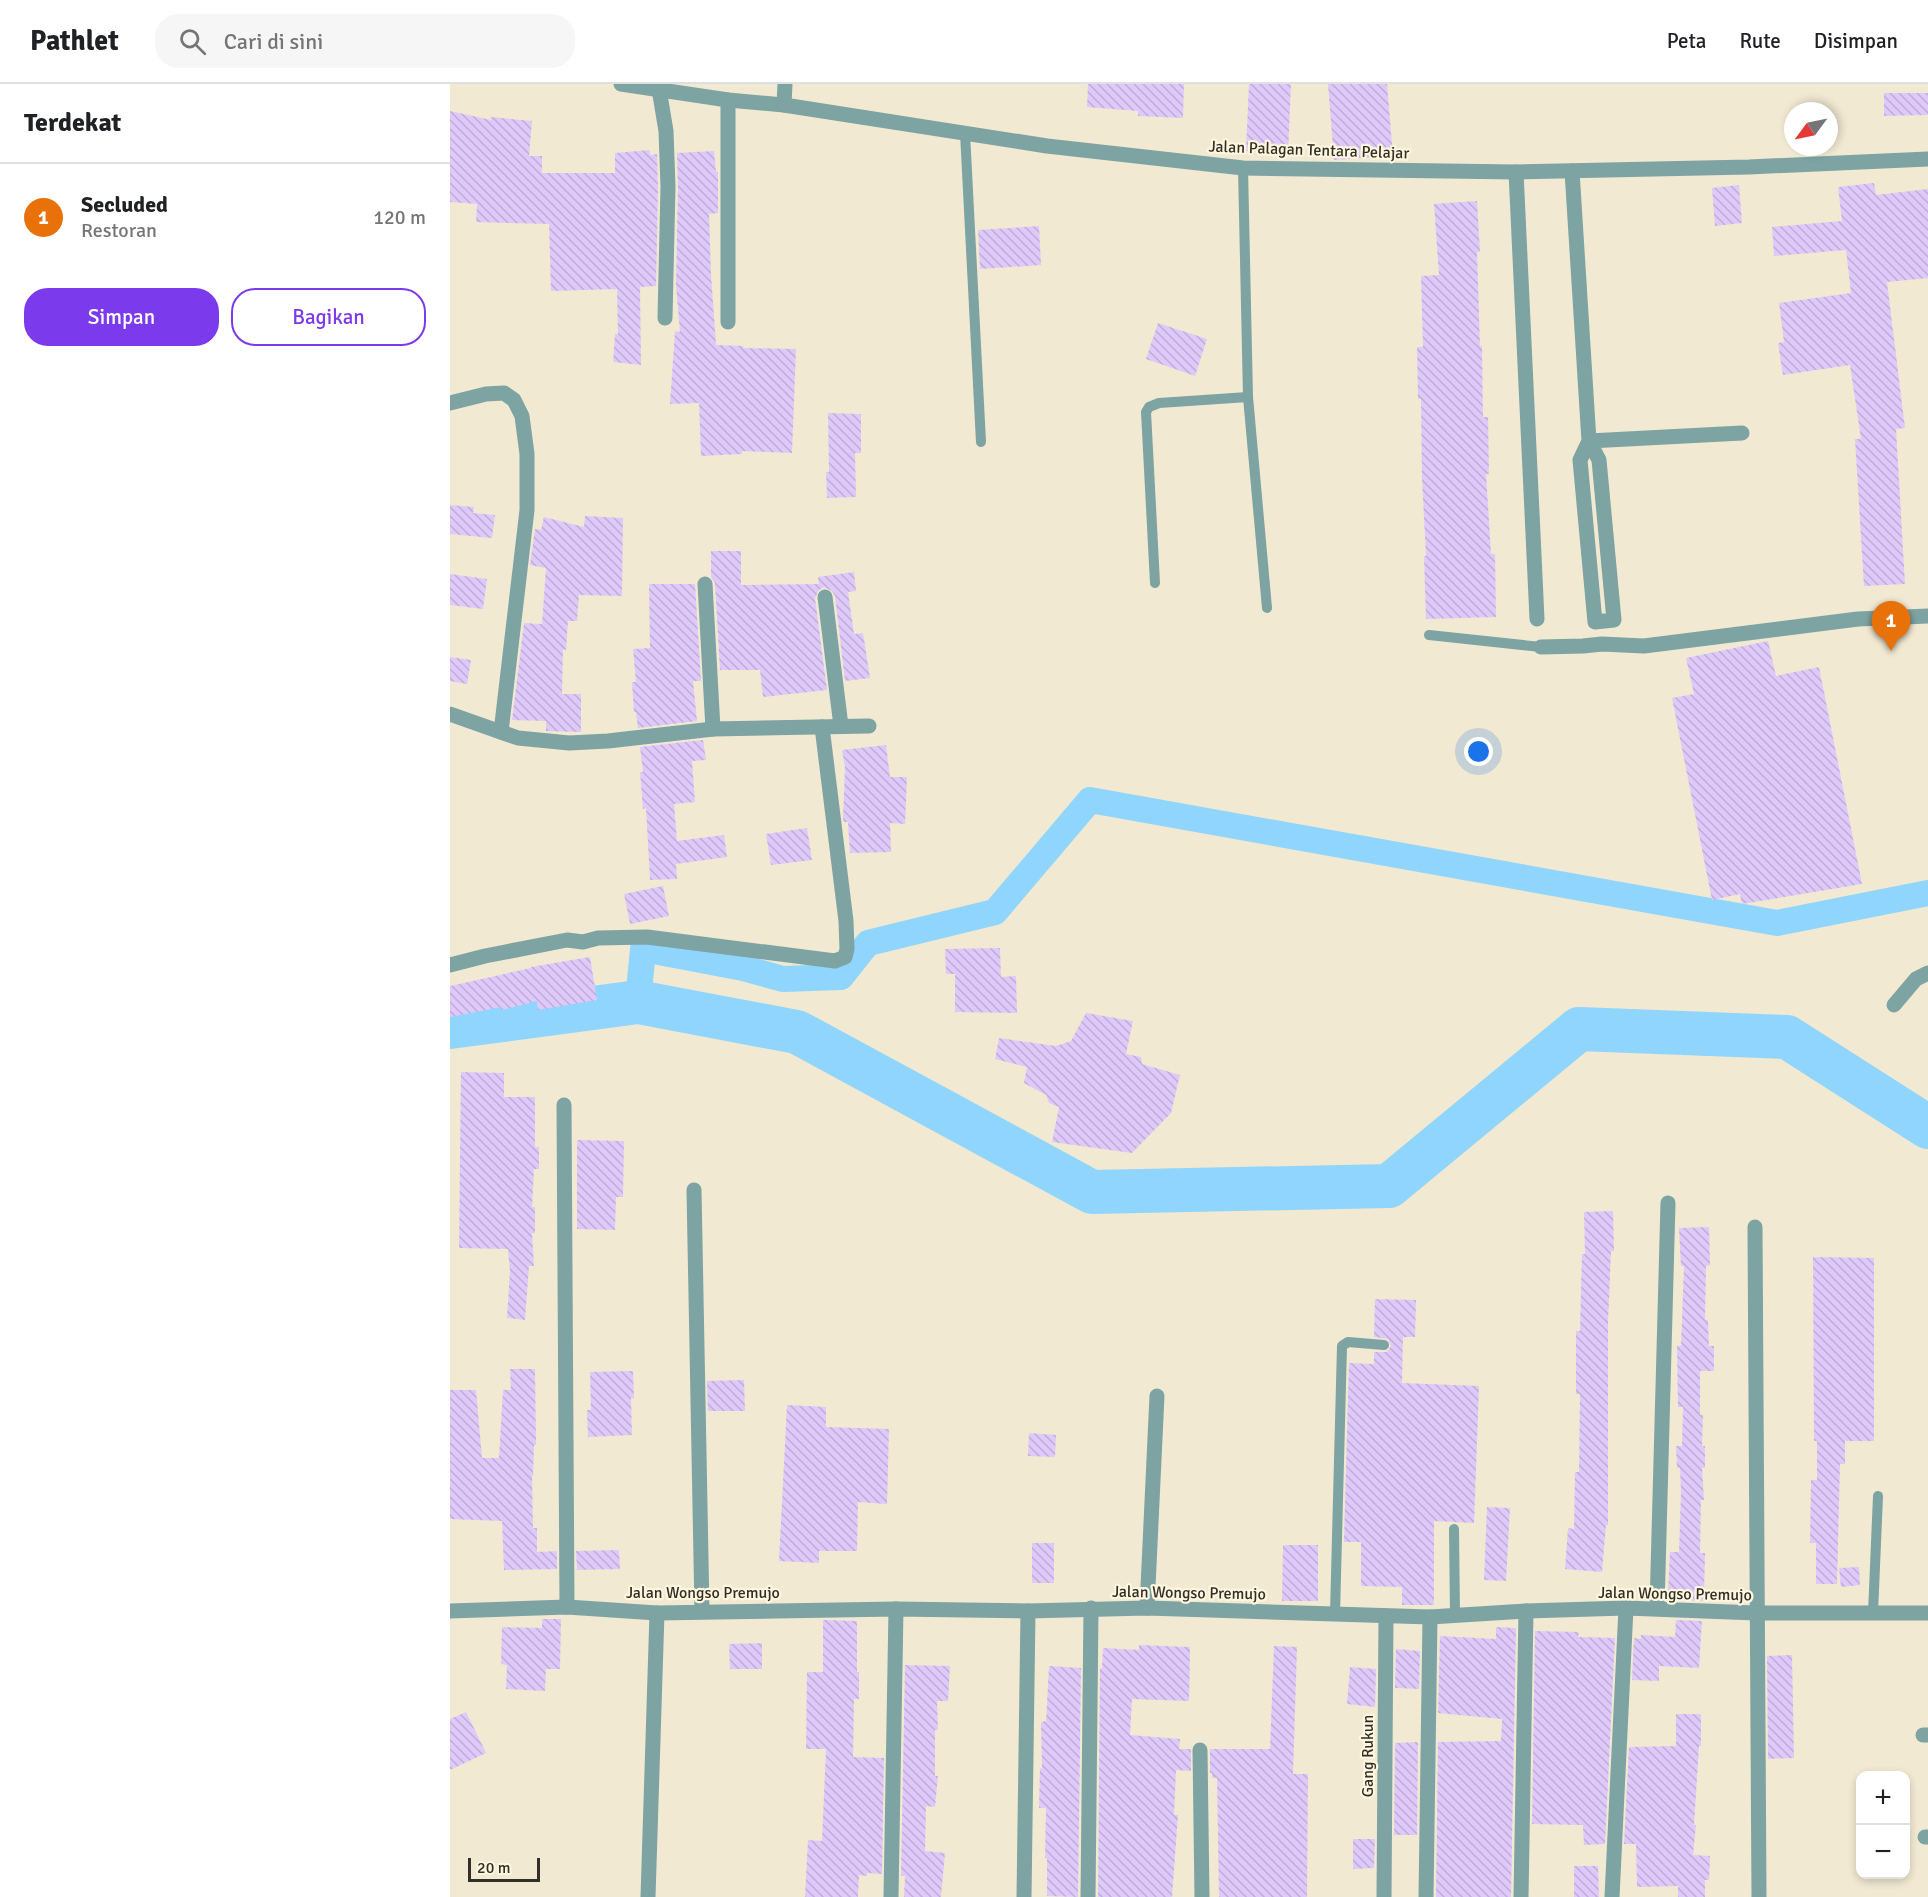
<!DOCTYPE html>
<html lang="id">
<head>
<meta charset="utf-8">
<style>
	body { margin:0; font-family:Signika,sans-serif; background:#f6f6f6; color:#202124 }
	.controls { position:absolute; right:18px; bottom:18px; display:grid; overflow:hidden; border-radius:12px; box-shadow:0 3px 9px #0003 }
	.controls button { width:54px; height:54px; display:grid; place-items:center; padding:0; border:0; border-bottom:2px solid #e0e0e0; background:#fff; color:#202124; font:30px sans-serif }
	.compass { position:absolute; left:1334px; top:18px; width:54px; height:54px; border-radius:50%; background:#fff; box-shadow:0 3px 9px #0003; rotate:237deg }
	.scale { position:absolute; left:18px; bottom:15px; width:72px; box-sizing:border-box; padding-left:6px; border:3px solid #322f26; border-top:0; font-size:16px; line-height:21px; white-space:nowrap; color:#322f26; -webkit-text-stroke:4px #fef6df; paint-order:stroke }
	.you { position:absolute; left:1029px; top:668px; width:21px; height:21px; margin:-15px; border:4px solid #fff; border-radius:50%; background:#1a73e8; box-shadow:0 0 0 9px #1a73e833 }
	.badge { display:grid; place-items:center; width:39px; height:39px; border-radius:50%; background:#7c3aed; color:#fff; font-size:20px; font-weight:700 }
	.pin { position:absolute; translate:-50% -50px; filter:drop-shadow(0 2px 3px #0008) }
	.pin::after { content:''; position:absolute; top:32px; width:21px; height:18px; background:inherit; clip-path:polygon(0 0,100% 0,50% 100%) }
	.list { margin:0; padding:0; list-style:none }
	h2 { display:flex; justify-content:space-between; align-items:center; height:78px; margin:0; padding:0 24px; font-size:26px }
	h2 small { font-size:20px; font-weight:400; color:#757577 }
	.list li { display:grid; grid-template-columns:39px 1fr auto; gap:18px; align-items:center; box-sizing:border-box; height:108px; padding:0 24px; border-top:2px solid #e0e0e0 }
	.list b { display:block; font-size:22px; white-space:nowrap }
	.list p { margin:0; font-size:20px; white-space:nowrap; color:#757577 }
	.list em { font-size:20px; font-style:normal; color:#757577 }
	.actions { display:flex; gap:12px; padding:18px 24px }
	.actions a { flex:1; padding:14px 0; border:2px solid #7c3aed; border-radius:24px; text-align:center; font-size:21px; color:#7c3aed }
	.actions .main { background:#7c3aed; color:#fff }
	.icon { flex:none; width:33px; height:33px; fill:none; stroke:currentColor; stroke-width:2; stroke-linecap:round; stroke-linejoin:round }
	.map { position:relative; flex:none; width:1478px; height:1813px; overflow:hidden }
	header { display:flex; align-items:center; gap:36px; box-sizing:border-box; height:84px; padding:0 30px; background:#fff; border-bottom:2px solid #e0e0e0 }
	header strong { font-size:28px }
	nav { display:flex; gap:33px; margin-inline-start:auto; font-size:21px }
	.search { width:420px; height:54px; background:#f6f6f6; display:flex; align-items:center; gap:15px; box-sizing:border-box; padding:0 21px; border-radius:24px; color:#757577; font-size:22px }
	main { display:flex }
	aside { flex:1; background:#fff }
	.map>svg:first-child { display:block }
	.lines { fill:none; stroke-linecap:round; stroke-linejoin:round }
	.canal { stroke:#90d5fe; stroke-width:26 }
	.river { stroke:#90d5fe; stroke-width:44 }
	.building { fill:url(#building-back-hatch) }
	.service { stroke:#7da3a2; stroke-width:10 }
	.minor { stroke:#7da3a2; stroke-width:15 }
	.labels { text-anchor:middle; stroke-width:4.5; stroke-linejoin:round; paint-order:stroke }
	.street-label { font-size:16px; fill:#322f26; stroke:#fef6df }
</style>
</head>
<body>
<header>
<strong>Pathlet</strong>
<div class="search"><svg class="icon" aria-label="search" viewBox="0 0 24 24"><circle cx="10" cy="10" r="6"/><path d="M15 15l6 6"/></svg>Cari di sini</div>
<nav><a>Peta</a><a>Rute</a><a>Disimpan</a></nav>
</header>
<main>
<aside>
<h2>Terdekat<small></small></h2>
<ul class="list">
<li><span class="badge" style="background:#e8710a">1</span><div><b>Secluded</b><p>Restoran</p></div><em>120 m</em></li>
</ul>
<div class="actions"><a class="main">Simpan</a><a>Bagikan</a></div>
</aside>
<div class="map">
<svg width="1478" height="1813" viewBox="0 0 1478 1813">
	<defs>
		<pattern id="building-back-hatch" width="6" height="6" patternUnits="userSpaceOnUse" patternTransform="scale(1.5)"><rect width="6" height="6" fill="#dfc9fb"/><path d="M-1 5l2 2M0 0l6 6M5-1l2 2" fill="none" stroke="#c0add7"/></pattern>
	</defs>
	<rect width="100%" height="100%" fill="#f1e9d2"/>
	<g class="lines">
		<path class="canal" d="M 188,918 L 193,865 L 293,884 L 333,895 L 391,893 L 418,859 L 545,828 L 640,716 L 1327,839 L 1478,809"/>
		<path class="river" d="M 0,943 L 188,918 L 347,948 L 642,1108 L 939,1102 L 1129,945 L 1337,953 L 1478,1043"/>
	</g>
	<g class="building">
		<path d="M 638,0 L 734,0 L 733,34 L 688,32 L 688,27 L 637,23 Z"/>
		<path d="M 799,0 L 841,0 L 838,70 L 796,67 Z"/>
		<path d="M 878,0 L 937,0 L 943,72 L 884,76 Z"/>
		<path d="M 1434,9 L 1478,9 L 1478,31 L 1434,32 Z"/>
		<path d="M 0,27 L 41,36 L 41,33 L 82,37 L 79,72 L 92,72 L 92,89 L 165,89 L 165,69 L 200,66 L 200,71 L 207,70 L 208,103 L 206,202 L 190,203 L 191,281 L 163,278 L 165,250 L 168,250 L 167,205 L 101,207 L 99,140 L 26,138 L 27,120 L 0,118 Z"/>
		<path d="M 264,67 L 266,88 L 268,88 L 268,129 L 259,130 L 261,190 L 266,261 L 293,262 L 293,264 L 346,265 L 342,369 L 292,367 L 292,370 L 251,372 L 249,319 L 220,320 L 225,247 L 230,248 L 226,201 L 228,103 L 227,69 Z"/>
		<path d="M 1424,99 L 1426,111 L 1478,105 L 1478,194 L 1437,198 L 1455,344 L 1446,345 L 1455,500 L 1414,502 L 1405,355 L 1411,355 L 1400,281 L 1333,291 L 1328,259 L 1334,258 L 1329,219 L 1401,209 L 1396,166 L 1324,172 L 1322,143 L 1392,137 L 1388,103 Z"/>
		<path d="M 1289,101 L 1292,139 L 1265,142 L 1262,104 Z"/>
		<path d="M 1027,117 L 1030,168 L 1027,168 L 1030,262 L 1032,262 L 1033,333 L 1038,333 L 1039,390 L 1036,390 L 1041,470 L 1045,470 L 1046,533 L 976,535 L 974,472 L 976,472 L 972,395 L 971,315 L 968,315 L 967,263 L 973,263 L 971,192 L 989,191 L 984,120 Z"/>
		<path d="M 589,142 L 591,181 L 530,185 L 528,146 Z"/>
		<path d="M 708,239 L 757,255 L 745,292 L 696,275 Z"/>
		<path d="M 378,329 L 411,330 L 411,369 L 405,369 L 406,413 L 377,414 L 376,388 L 379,388 Z"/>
		<path d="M 0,421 L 24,423 L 23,429 L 45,431 L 42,454 L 0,450 Z"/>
		<path d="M 135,432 L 173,434 L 172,512 L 129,511 L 127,537 L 118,537 L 116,566 L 113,565 L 112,610 L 131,610 L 131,648 L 96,647 L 96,637 L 62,636 L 74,539 L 92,540 L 96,484 L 80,481 L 85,445 L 91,446 L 94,433 L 134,443 Z"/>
		<path d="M 261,467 L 291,467 L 291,501 L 369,500 L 368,493 L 404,488 L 406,507 L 398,508 L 404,550 L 413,549 L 420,594 L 395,597 L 385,512 L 382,507 L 374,503 L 369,506 L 365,514 L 377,606 L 313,613 L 310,586 L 270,586 L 265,499 L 261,493 Z"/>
		<path d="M 0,490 L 37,495 L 33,525 L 0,521 Z"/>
		<path d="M 199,500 L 245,500 L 251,597 L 243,597 L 247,637 L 188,644 L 186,628 L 184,628 L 182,598 L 186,598 L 183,565 L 200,564 Z"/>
		<path d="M 1318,557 L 1326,592 L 1369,583 L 1412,800 L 1292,820 L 1290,810 L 1262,816 L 1222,614 L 1244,610 L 1236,574 Z"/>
		<path d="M 0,573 L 21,576 L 17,600 L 0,597 Z"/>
		<path d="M 253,656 L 256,676 L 242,677 L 245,718 L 224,720 L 227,757 L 274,751 L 277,773 L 226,780 L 227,795 L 200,796 L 196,724 L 193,725 L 190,688 L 193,688 L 190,663 Z"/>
		<path d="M 436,661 L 440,693 L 457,693 L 455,740 L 440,739 L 441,768 L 400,769 L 398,738 L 394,738 L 393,735 L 395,683 L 392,666 Z"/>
		<path d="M 357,744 L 362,776 L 321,781 L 316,750 Z"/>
		<path d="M 213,802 L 219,832 L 180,840 L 174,810 Z"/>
		<path d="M 550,864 L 551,893 L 566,892 L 567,929 L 505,928 L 505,890 L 496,890 L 495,865 Z"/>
		<path d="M 140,873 L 147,916 L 88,926 L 87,917 L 52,926 L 51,923 L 0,933 L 0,902 L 81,884 L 81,883 Z"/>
		<path d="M 636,929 L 683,937 L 676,970 L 691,973 L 692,980 L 730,991 L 721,1029 L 682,1069 L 602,1058 L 609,1023 L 599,1019 L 596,1011 L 574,999 L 577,983 L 545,975 L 549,954 L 606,962 L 621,957 Z"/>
		<path d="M 11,988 L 54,989 L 54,1013 L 85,1013 L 85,1063 L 89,1063 L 89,1085 L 84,1085 L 82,1123 L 85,1123 L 85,1149 L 82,1149 L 84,1182 L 79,1182 L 75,1236 L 57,1234 L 60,1187 L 58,1165 L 9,1164 Z"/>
		<path d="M 127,1056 L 174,1057 L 173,1113 L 166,1113 L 165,1146 L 127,1145 Z"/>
		<path d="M 1163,1127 L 1164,1167 L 1161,1167 L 1158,1239 L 1158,1441 L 1156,1441 L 1152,1488 L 1115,1485 L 1118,1444 L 1124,1445 L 1125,1388 L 1129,1388 L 1130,1310 L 1126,1310 L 1126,1247 L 1130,1247 L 1132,1170 L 1135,1170 L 1134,1128 Z"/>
		<path d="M 1259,1143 L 1260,1181 L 1256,1182 L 1255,1236 L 1258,1236 L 1259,1262 L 1264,1262 L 1264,1287 L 1250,1287 L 1250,1331 L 1253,1331 L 1252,1362 L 1255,1362 L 1255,1384 L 1252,1384 L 1254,1416 L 1251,1416 L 1250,1469 L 1255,1469 L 1254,1513 L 1253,1517 L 1227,1516 L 1227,1512 L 1218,1511 L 1220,1468 L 1229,1468 L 1231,1408 L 1230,1384 L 1227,1384 L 1226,1362 L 1232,1362 L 1233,1323 L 1228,1323 L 1227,1262 L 1231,1262 L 1234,1182 L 1231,1182 L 1229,1144 Z"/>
		<path d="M 1363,1173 L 1424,1174 L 1424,1357 L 1395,1357 L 1395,1380 L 1390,1380 L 1387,1500 L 1366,1500 L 1366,1459 L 1360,1459 L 1361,1396 L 1367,1396 L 1367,1357 L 1364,1357 Z"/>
		<path d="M 925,1215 L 966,1216 L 965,1253 L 953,1253 L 952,1299 L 1029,1302 L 1024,1439 L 984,1437 L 984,1521 L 952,1521 L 952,1503 L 911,1502 L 911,1458 L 894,1458 L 899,1279 L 924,1280 L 924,1268 L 937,1268 L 941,1262 L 938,1255 L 924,1253 Z"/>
		<path d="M 60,1285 L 85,1285 L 86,1361 L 84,1361 L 83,1392 L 82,1392 L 83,1444 L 87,1444 L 87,1468 L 107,1467 L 107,1485 L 54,1486 L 52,1437 L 0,1435 L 0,1306 L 26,1306 L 32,1374 L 49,1374 L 53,1306 L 61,1306 Z"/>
		<path d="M 183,1287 L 184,1314 L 181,1314 L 182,1351 L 138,1353 L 137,1326 L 141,1326 L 140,1288 Z"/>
		<path d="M 294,1296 L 295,1327 L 258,1327 L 257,1297 Z"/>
		<path d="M 337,1321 L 376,1323 L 376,1343 L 439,1345 L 437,1420 L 408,1418 L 407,1467 L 369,1467 L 369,1479 L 329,1477 Z"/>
		<path d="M 579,1349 L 606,1351 L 605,1373 L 578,1372 Z"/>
		<path d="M 1037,1423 L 1060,1424 L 1056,1497 L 1034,1496 Z"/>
		<rect x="582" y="1459" width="22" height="40"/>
		<path d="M 833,1461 L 868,1461 L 868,1517 L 832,1517 Z"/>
		<path d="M 169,1466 L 170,1485 L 127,1486 L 126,1467 Z"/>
		<path d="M 1409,1483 L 1410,1501 L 1391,1503 L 1389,1484 Z"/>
		<path d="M 92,1535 L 111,1535 L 110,1585 L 96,1585 L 95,1607 L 56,1605 L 57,1581 L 51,1580 L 52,1543 L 92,1544 Z"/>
		<path d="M 373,1536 L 407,1537 L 407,1588 L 409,1588 L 409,1615 L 404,1615 L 403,1673 L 434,1674 L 432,1790 L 417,1789 L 417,1792 L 409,1791 L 408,1813 L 355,1813 L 358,1756 L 372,1757 L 376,1665 L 356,1665 L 357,1588 L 373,1588 Z"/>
		<path d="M 1226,1536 L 1252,1537 L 1249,1584 L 1209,1582 L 1209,1597 L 1182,1596 L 1184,1554 L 1191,1555 L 1191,1551 L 1225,1553 Z"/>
		<path d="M 1046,1543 L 1066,1544 L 1061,1813 L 986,1813 L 988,1658 L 1051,1657 L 1052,1635 L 988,1629 L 990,1552 L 1046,1555 Z"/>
		<path d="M 1085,1547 L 1129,1548 L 1128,1553 L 1165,1554 L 1155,1760 L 1134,1761 L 1133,1741 L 1082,1740 Z"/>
		<path d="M 312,1559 L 312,1585 L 280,1585 L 279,1560 Z"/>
		<path d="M 689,1561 L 740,1563 L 739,1617 L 682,1615 L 680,1651 L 730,1655 L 729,1665 L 741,1665 L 741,1687 L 726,1686 L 724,1731 L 728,1731 L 722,1813 L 648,1813 L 650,1584 L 652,1585 L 653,1564 L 689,1566 Z"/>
		<path d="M 824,1562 L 847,1563 L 843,1690 L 858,1690 L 857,1813 L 769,1813 L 767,1694 L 762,1694 L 762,1689 L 760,1689 L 760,1665 L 820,1665 Z"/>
		<path d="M 946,1565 L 970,1567 L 969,1605 L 945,1604 Z"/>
		<path d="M 1342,1571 L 1344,1674 L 1318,1675 L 1317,1572 Z"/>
		<path d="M 455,1581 L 500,1582 L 498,1617 L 487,1617 L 488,1646 L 485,1646 L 485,1692 L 488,1692 L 485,1723 L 476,1722 L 475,1767 L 495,1769 L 491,1813 L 454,1813 L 455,1792 L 451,1792 Z"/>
		<path d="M 599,1582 L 631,1584 L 628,1813 L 597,1812 L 597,1774 L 595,1774 L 596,1724 L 589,1724 L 590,1684 L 592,1685 L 591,1638 L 596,1637 Z"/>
		<path d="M 900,1583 L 926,1585 L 925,1623 L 897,1620 Z"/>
		<path d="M 16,1628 L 36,1669 L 0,1686 L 0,1635 Z"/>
		<path d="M 1226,1630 L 1251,1630 L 1251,1662 L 1249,1662 L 1244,1741 L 1246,1741 L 1243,1771 L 1260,1772 L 1259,1796 L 1255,1796 L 1255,1813 L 1228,1813 L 1228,1802 L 1187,1803 L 1186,1760 L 1174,1760 L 1179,1663 L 1226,1662 Z"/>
		<path d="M 968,1658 L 967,1751 L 944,1751 L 945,1659 Z"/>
		<path d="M 903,1755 L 925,1755 L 924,1784 L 903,1785 Z"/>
		<path d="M 1124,1782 L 1148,1782 L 1149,1813 L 1124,1813 Z"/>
	</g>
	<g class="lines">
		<g class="service">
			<path d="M 515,49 L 531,358"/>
			<path d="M 793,84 L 798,313 L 817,524"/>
			<path d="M 705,499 L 696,328 L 699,323 L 709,319 L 798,313"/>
			<path d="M 979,551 L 1091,563"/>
			<path d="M 1004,1445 L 1005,1532"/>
			<path d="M 1423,1529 L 1428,1412"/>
			<path d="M 885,1530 L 892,1262 L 898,1258 L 934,1261"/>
		</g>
		<g class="minor">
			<path d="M 171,0 L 278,16 L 334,21 L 597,62 L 793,84 L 1066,88 L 1299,83 L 1478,75"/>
			<path d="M 209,5 L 216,47 L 218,103 L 215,234"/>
			<path d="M 278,16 L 278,238"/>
			<path d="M 334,21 L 335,0"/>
			<path d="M 1122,87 L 1139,357 L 1130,376 L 1145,538 L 1164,536 L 1149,376 L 1139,357 L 1292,349"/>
			<path d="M 1066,88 L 1087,535"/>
			<path d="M 0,319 L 36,310 L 54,309 L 64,316 L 72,332 L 77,370 L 77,426 L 51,648"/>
			<path d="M 255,500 L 263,645"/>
			<path d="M 375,513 L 391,642"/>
			<path d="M 1091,563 L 1133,562 L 1152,560 L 1194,562 L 1408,535 L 1478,532"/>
			<path d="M 0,630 L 68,654 L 119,659 L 158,657 L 263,645 L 419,642"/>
			<path d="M 0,881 L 35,872 L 117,856 L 133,858 L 148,854 L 197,853 L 385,877 L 395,873 L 397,865 L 396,837 L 372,643"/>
			<path d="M 1444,921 L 1466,895 L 1478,889"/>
			<path d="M 114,1021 L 117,1523"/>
			<path d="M 244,1106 L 252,1527"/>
			<path d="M 1305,1143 L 1309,1813"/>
			<path d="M 697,1524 L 707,1312"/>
			<path d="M 1207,1524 L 1218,1119"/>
			<path d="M 0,1527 L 117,1523 L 207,1529 L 446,1525 L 578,1527 L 697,1524 L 980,1533 L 1076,1527 L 1176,1524 L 1306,1529 L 1478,1529"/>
			<path d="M 1473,1651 L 1478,1651"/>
			<path d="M 750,1666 L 752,1813"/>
			<path d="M 1475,1753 L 1478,1753"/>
			<path d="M 198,1813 L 207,1529"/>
			<path d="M 441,1813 L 446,1525"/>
			<path d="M 574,1813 L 578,1527"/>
			<path d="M 638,1813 L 641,1524"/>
			<path d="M 934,1813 L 936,1532"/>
			<path d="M 976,1813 L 980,1533"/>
			<path d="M 1071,1813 L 1076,1527"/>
			<path d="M 1162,1813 L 1176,1524"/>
		</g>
	</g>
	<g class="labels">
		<g class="street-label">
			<text transform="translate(859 65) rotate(2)" y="6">Jalan Palagan Tentara Pelajar</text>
			<text x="253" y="1514">Jalan Wongso Premujo</text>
			<text transform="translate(739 1508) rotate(1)" y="6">Jalan Wongso Premujo</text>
			<text transform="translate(1225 1509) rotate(1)" y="6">Jalan Wongso Premujo</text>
			<text transform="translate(917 1672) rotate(-90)" y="6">Gang Rukun</text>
		</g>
	</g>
</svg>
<div class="controls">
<button>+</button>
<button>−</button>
</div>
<svg class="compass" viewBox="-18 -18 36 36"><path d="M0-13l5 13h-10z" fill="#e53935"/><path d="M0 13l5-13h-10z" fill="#757577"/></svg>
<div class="scale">20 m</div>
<div class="you"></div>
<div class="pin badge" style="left:1441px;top:567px;background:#e8710a">1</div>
</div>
</main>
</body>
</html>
